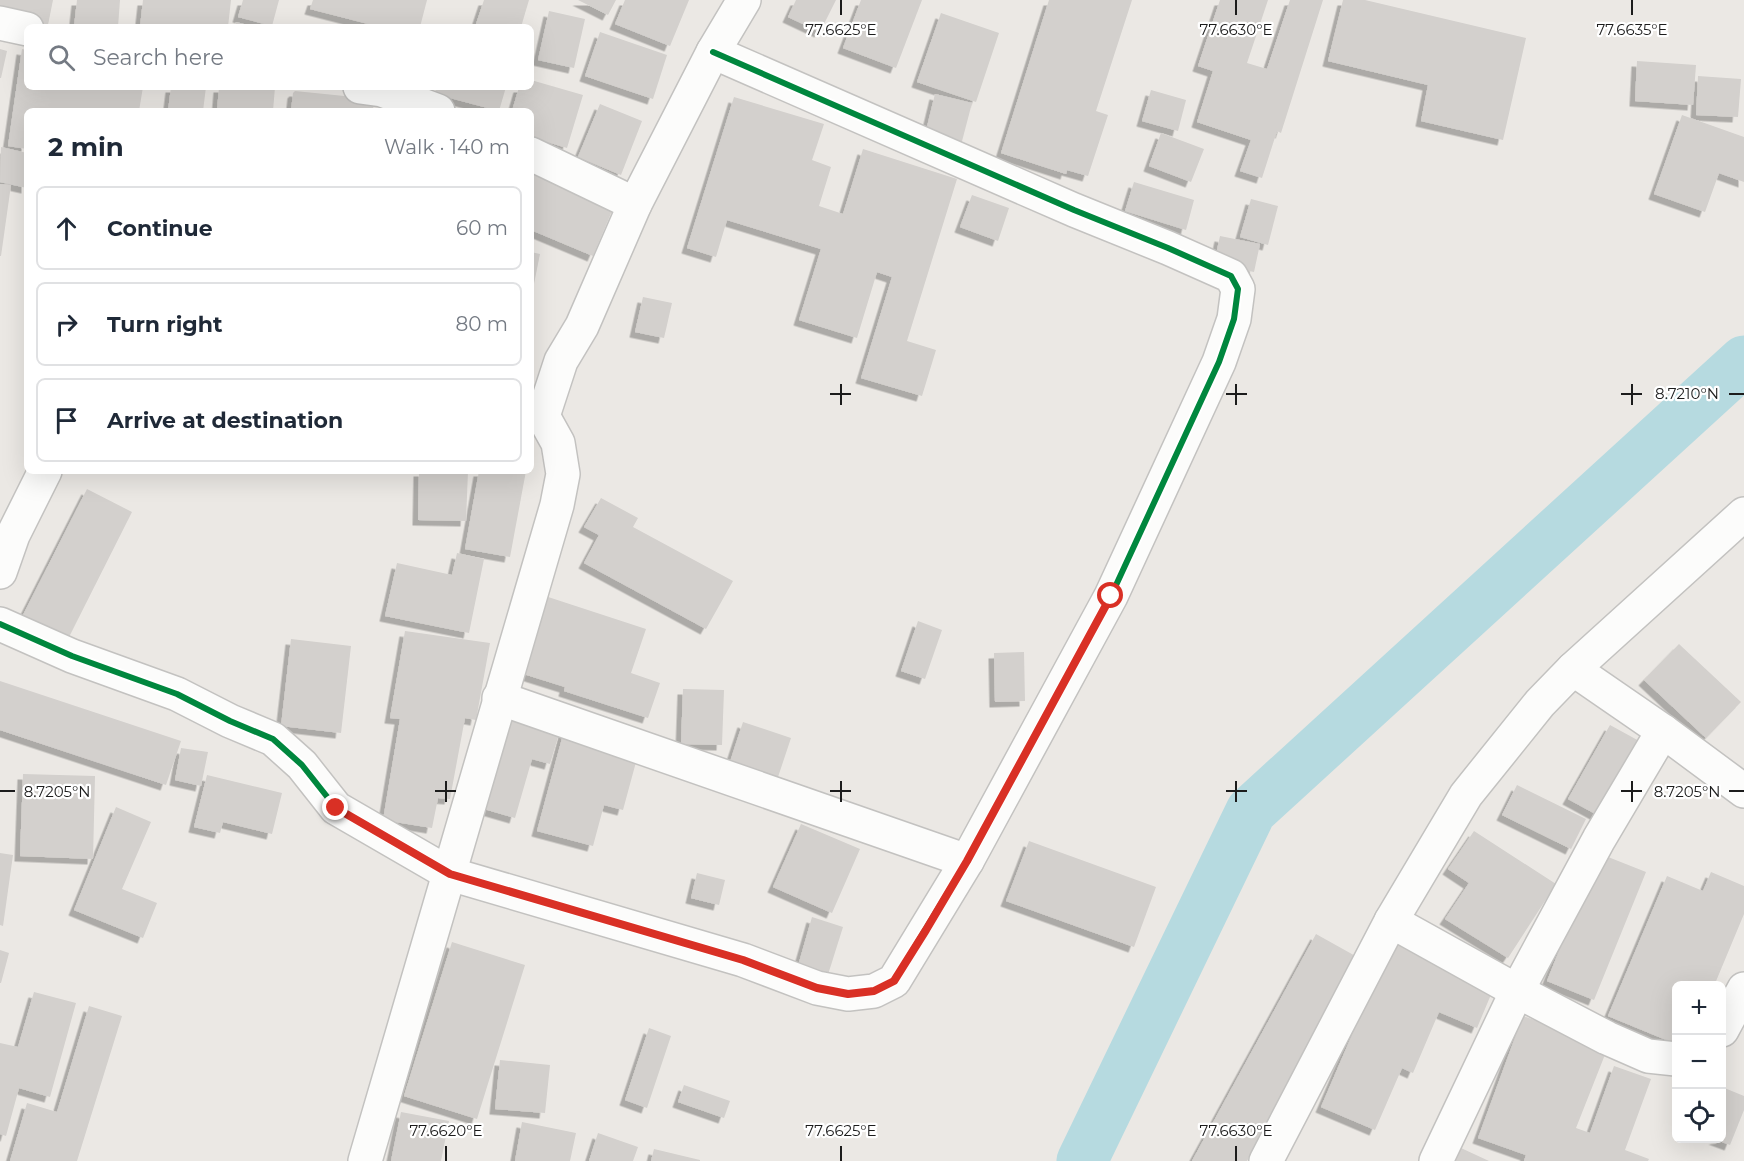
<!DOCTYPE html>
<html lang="en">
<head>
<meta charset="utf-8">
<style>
	body { margin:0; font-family:Montserrat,sans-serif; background:#f6f6f7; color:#1f2937 }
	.controls { position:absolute; right:18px; bottom:18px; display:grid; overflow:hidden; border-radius:9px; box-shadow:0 6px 24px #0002 }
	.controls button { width:54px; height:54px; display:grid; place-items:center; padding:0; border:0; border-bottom:2px solid #e0e1e3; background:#fff; color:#1f2937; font:30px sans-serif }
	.stop { position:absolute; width:18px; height:18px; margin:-14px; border:4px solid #d93025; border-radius:50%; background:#fff }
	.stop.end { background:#d93025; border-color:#fff; box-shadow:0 2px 6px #0008 }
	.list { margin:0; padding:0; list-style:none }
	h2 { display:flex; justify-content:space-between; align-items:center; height:78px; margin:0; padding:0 24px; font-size:26px }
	h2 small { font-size:20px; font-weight:400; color:#747a83 }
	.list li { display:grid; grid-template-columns:39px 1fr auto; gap:18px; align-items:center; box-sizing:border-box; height:84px; margin:0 12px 12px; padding:0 12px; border:2px solid #e0e1e3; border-radius:9px }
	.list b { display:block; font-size:22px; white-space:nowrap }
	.list em { font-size:20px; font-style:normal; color:#747a83 }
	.icon { flex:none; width:33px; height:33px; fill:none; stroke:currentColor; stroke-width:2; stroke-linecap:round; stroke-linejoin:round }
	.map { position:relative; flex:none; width:1744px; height:1161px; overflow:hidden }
	.search { position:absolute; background:#fff; box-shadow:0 6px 24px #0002; left:24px; top:24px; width:510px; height:66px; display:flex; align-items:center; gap:15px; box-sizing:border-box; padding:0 21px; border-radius:9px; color:#747a83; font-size:22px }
	.panel { position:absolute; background:#fff; box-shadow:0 6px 24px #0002; left:24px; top:108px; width:510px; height:366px; border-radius:9px }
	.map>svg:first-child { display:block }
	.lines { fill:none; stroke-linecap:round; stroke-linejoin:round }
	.canal { stroke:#b6dae0; stroke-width:51 }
	.building { fill:#d3d0cd; filter:url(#shadow) }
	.minor-casing { stroke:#c3c2c0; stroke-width:36 }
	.minor { stroke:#fcfcfb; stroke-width:33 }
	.cycleway-casing { stroke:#fff; stroke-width:10 }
	.cycleway { stroke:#00873e; stroke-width:6 }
	.route { stroke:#d93025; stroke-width:8 }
	.ticks { fill:none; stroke:#1c1c1c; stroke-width:2 }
	.ticks-label { font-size:15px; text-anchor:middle; fill:#1c1c1c; stroke:#fff; stroke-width:4.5; stroke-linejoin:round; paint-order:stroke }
</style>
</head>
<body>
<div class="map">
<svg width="1744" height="1161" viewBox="0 0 1744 1161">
	<defs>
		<filter id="shadow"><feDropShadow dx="-5.5" dy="5.5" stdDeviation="0" flood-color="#0004"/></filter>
	</defs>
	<rect width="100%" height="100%" fill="#ebe8e4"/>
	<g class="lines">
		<path class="canal" d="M 1082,1161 L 1251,811 L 1744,361"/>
	</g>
	<g class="building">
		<path d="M 0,0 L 53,0 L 48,25 L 0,15 Z"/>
		<path d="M 77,0 L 120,0 L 118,27 L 74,27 Z"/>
		<path d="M 143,0 L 231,0 L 228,27 L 140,27 Z"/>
		<path d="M 243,0 L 279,0 L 272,26 L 238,17 Z"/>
		<path d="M 313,0 L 427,0 L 420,27 L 380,27 L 310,9 Z"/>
		<path d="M 484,0 L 529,0 L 521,27 L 475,27 Z"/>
		<path d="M 578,0 L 616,0 L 608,15 Z"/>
		<path d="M 625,0 L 689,0 L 670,46 L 615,24 Z"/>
		<path d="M 796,0 L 836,0 L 820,32 L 788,17 Z"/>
		<path d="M 861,0 L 922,0 L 896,68 L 843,48 Z"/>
		<path d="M 1049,0 L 1132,0 L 1096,111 L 1108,115 L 1088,176 L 1067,170 L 1066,174 L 1001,153 Z"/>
		<path d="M 1220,0 L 1268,0 L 1247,63 L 1267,69 L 1290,0 L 1323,0 L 1281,133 L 1277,131 L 1262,178 L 1240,171 L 1251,140 L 1197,122 L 1213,71 L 1198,66 Z"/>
		<path d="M 1343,0 L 1365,0 L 1526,38 L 1503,140 L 1421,121 L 1428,85 L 1328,61 Z"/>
		<path d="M 549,11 L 585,19 L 574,68 L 538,60 Z"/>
		<path d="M 941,13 L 999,33 L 976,102 L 917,82 Z"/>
		<path d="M 236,22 L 251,26 L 251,27 L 235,27 Z"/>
		<path d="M 600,32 L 667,55 L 653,99 L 585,76 Z"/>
		<path d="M 0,49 L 7,51 L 1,78 L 0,78 Z"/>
		<path d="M 22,49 L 27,50 L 27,87 L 143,87 L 139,111 L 27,111 L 27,149 L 8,146 Z"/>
		<path d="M 1637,61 L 1696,65 L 1693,105 L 1635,101 Z"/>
		<path d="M 1698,76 L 1741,79 L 1738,117 L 1696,115 Z"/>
		<path d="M 531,80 L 583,95 L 567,148 L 531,137 L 531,111 L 512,111 L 519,87 L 531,87 Z"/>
		<path d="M 171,87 L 206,87 L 203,111 L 168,111 Z"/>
		<path d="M 219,87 L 275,87 L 273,111 L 217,111 Z"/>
		<path d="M 436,87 L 506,87 L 499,111 L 435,94 Z"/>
		<path d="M 1151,90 L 1186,100 L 1178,131 L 1142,121 Z"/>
		<path d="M 295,91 L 374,99 L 373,111 L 291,111 L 293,93 Z"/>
		<path d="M 935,94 L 972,103 L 961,145 L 925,135 Z"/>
		<path d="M 734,97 L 824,124 L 812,160 L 831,167 L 819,206 L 843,214 L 863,149 L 957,179 L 907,341 L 936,350 L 922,396 L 861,378 L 892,277 L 877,272 L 857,338 L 799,320 L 821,249 L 727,220 L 716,257 L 687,248 Z"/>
		<path d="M 600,104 L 642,121 L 621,175 L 578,157 Z"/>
		<path d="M 1682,115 L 1744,137 L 1744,182 L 1719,173 L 1705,212 L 1654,194 Z"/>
		<path d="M 1161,133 L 1204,149 L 1191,182 L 1149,166 Z"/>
		<path d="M 1,147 L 27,153 L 27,188 L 0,182 Z"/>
		<path d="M 531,162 L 617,199 L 593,256 L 531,230 Z"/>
		<path d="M 1134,182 L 1194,200 L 1186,230 L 1125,211 Z"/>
		<path d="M 0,184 L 11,185 L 1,256 L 0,256 Z"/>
		<path d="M 972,195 L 1009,208 L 998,241 L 960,227 Z"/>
		<path d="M 1251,199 L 1278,206 L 1268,245 L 1240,237 Z"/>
		<path d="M 1220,236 L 1260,244 L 1254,272 L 1214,264 Z"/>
		<path d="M 531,252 L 540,254 L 532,294 L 531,294 Z"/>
		<path d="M 643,297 L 672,303 L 664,338 L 635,332 Z"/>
		<path d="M 419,471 L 468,471 L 466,521 L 418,520 Z"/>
		<path d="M 479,471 L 526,471 L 510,557 L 465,549 Z"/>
		<path d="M 87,489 L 132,512 L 66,643 L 20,621 Z"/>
		<path d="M 601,498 L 638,518 L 633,527 L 733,581 L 706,629 L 584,563 L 599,535 L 584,527 Z"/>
		<path d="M 457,553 L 484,559 L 469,633 L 385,616 L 397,563 L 452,575 Z"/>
		<path d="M 539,594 L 646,629 L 631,673 L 660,683 L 648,718 L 564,691 L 565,687 L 514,671 Z"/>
		<path d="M 918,621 L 942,630 L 925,679 L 901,671 Z"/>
		<path d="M 405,631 L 490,643 L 476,720 L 465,718 L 450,799 L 438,798 L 432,828 L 383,820 L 400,719 L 390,718 Z"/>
		<path d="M 291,639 L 351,646 L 341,733 L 281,726 Z"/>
		<path d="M 1679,644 L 1741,702 L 1706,738 L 1644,680 Z"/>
		<path d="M 1024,652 L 1025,701 L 995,702 L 994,653 Z"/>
		<path d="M 0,681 L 181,741 L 166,785 L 0,730 Z"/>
		<path d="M 683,689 L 724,690 L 722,745 L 681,744 Z"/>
		<path d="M 510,714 L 561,727 L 550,764 L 532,759 L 515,818 L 484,809 Z"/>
		<path d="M 743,722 L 791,738 L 776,783 L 728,768 Z"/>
		<path d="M 1610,725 L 1641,742 L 1601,817 L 1568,799 Z"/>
		<path d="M 564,731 L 639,751 L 623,810 L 604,805 L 593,846 L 537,831 Z"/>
		<path d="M 181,748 L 208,752 L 201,786 L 175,780 Z"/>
		<path d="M 23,774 L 95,776 L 93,859 L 20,856 Z"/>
		<path d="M 207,775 L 282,793 L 272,834 L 223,822 L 220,833 L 194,827 Z"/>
		<path d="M 1517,785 L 1586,819 L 1571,849 L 1502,815 Z"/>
		<path d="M 116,807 L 151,822 L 122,889 L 157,903 L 143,938 L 74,910 Z"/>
		<path d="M 801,824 L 860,849 L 832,913 L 773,887 Z"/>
		<path d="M 1474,831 L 1556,884 L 1508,958 L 1445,919 L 1469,883 L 1448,869 Z"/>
		<path d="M 1029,841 L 1156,887 L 1134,947 L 1006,901 Z"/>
		<path d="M 0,853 L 13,855 L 3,926 L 0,925 Z"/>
		<path d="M 1598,853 L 1646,872 L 1594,1000 L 1547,981 Z"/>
		<path d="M 1711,872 L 1744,886 L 1744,914 L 1714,986 L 1676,986 L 1676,1044 L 1608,1016 L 1667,876 L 1703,891 Z"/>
		<path d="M 697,873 L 725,880 L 719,905 L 691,898 Z"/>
		<path d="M 812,917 L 843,927 L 826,981 L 796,973 Z"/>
		<path d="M 1316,934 L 1359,958 L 1247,1161 L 1192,1161 Z"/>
		<path d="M 452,942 L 525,965 L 477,1119 L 404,1096 Z"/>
		<path d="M 1392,942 L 1495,985 L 1477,1028 L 1439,1012 L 1413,1073 L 1402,1068 L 1375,1130 L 1321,1107 Z"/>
		<path d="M 0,950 L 9,953 L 1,983 L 0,983 Z"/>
		<path d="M 34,992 L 76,1003 L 50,1097 L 19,1088 L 6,1136 L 0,1134 L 0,1043 L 18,1047 Z"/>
		<path d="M 89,1006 L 122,1016 L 77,1161 L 10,1161 L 27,1103 L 57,1112 Z"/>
		<path d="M 1523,1016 L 1608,1047 L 1576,1128 L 1590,1133 L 1614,1066 L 1651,1079 L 1625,1150 L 1649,1159 L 1648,1161 L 1524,1161 L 1526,1155 L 1478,1138 Z"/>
		<path d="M 649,1028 L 671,1036 L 647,1108 L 625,1100 Z"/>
		<path d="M 500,1060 L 550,1065 L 545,1113 L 495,1109 Z"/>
		<path d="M 684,1085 L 730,1101 L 724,1118 L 678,1102 Z"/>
		<path d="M 1722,1087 L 1744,1096 L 1744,1110 L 1730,1145 L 1714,1139 L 1722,1138 Z"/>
		<path d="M 401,1112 L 449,1121 L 441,1161 L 391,1161 Z"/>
		<path d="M 522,1122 L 576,1133 L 570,1161 L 515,1161 Z"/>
		<path d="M 598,1133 L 638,1147 L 633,1161 L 589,1161 Z"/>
		<path d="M 1461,1148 L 1489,1161 L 1455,1161 Z"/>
		<path d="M 654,1149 L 700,1160 L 700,1161 L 651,1161 Z"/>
	</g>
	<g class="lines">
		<defs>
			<g id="minor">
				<path d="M 0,23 L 27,29"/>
				<path d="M 360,87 L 382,90 L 438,111"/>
				<path d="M 531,154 L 635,204"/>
				<path d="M 531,412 L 543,416 L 561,361 L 582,326 L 635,204 L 713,52 L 744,0"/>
				<path d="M 0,572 L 13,535 L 45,471"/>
				<path d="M 0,624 L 72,656 L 177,694 L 230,721 L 273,739 L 302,765 L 336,808 L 450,874 L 743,960 L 817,988 L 848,994 L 874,991 L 894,981 L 967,861 L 1111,596 L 1219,362 L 1234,319 L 1238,289 L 1231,276 L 1168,248 L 1074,210 L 713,52"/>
				<path d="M 1573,669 L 1663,731 L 1744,791"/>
				<path d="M 499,698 L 967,861"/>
				<path d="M 1391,921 L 1517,991 L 1607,1038 L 1648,1056 L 1676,1059"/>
				<path d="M 1722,1030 L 1744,989"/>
				<path d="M 365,1161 L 557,505 L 563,474 L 558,443 L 543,416"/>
				<path d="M 1266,1161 L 1391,921 L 1466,795 L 1540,703 L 1573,669 L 1744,514"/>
				<path d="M 1436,1161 L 1517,991 L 1599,839 L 1663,731"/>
			</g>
		</defs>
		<use href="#minor" class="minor-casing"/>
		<use href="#minor" class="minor"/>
		<defs>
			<path id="cycleway" d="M 0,624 L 72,656 L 177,694 L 230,721 L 273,739 L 302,765 L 336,808 L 450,874 L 743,960 L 817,988 L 848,994 L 874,991 L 894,981 L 967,861 L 1111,596 L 1219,362 L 1234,319 L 1238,289 L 1231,276 L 1168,248 L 1074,210 L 713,52"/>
		</defs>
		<use href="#cycleway" class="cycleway-casing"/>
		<use href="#cycleway" class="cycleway"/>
	</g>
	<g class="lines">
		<path class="route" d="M 336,808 L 450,874 L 743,960 L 817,988 L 848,994 L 874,991 L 894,981 L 926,930 L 967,861 L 1111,596"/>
	</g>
	<path class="ticks" d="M 841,0 L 841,15M 1236,0 L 1236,15M 1632,0 L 1632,15M 841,384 L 841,405M 1236,384 L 1236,405M 1632,384 L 1632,405M 830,394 L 851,394M 1226,394 L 1247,394M 1621,394 L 1642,394M 1729,394 L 1744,394M 446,781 L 446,802M 841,781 L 841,802M 1236,781 L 1236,802M 1632,781 L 1632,802M 0,791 L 15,791M 435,791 L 456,791M 830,791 L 851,791M 1226,791 L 1247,791M 1621,791 L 1642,791M 1729,791 L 1744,791M 446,1146 L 446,1161M 841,1146 L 841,1161M 1236,1146 L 1236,1161"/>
	<g class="ticks-label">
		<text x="841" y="35">77.6625°E</text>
		<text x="1236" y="35">77.6630°E</text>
		<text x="1632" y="35">77.6635°E</text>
		<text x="1687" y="399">8.7210°N</text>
		<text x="57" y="797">8.7205°N</text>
		<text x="1687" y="797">8.7205°N</text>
		<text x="446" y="1136">77.6620°E</text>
		<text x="841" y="1136">77.6625°E</text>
		<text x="1236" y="1136">77.6630°E</text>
	</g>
</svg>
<div class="controls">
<button>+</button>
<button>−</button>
<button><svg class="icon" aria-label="locate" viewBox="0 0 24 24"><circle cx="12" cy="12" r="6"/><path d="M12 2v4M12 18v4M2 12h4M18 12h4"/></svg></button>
</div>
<div class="stop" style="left:1111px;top:596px"></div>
<div class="stop end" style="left:336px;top:808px"></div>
<div class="search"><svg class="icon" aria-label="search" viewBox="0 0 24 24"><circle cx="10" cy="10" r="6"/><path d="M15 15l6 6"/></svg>Search here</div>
<section class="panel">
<h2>2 min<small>Walk · 140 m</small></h2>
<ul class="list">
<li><svg class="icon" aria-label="ahead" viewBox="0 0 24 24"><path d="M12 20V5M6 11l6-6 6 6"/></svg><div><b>Continue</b></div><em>60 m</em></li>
<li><svg class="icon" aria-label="right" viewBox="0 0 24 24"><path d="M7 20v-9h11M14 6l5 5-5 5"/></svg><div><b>Turn right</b></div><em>80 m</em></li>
<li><svg class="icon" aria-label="arrive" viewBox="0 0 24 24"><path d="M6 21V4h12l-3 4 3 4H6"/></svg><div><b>Arrive at destination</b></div></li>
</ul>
</section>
</div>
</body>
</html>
